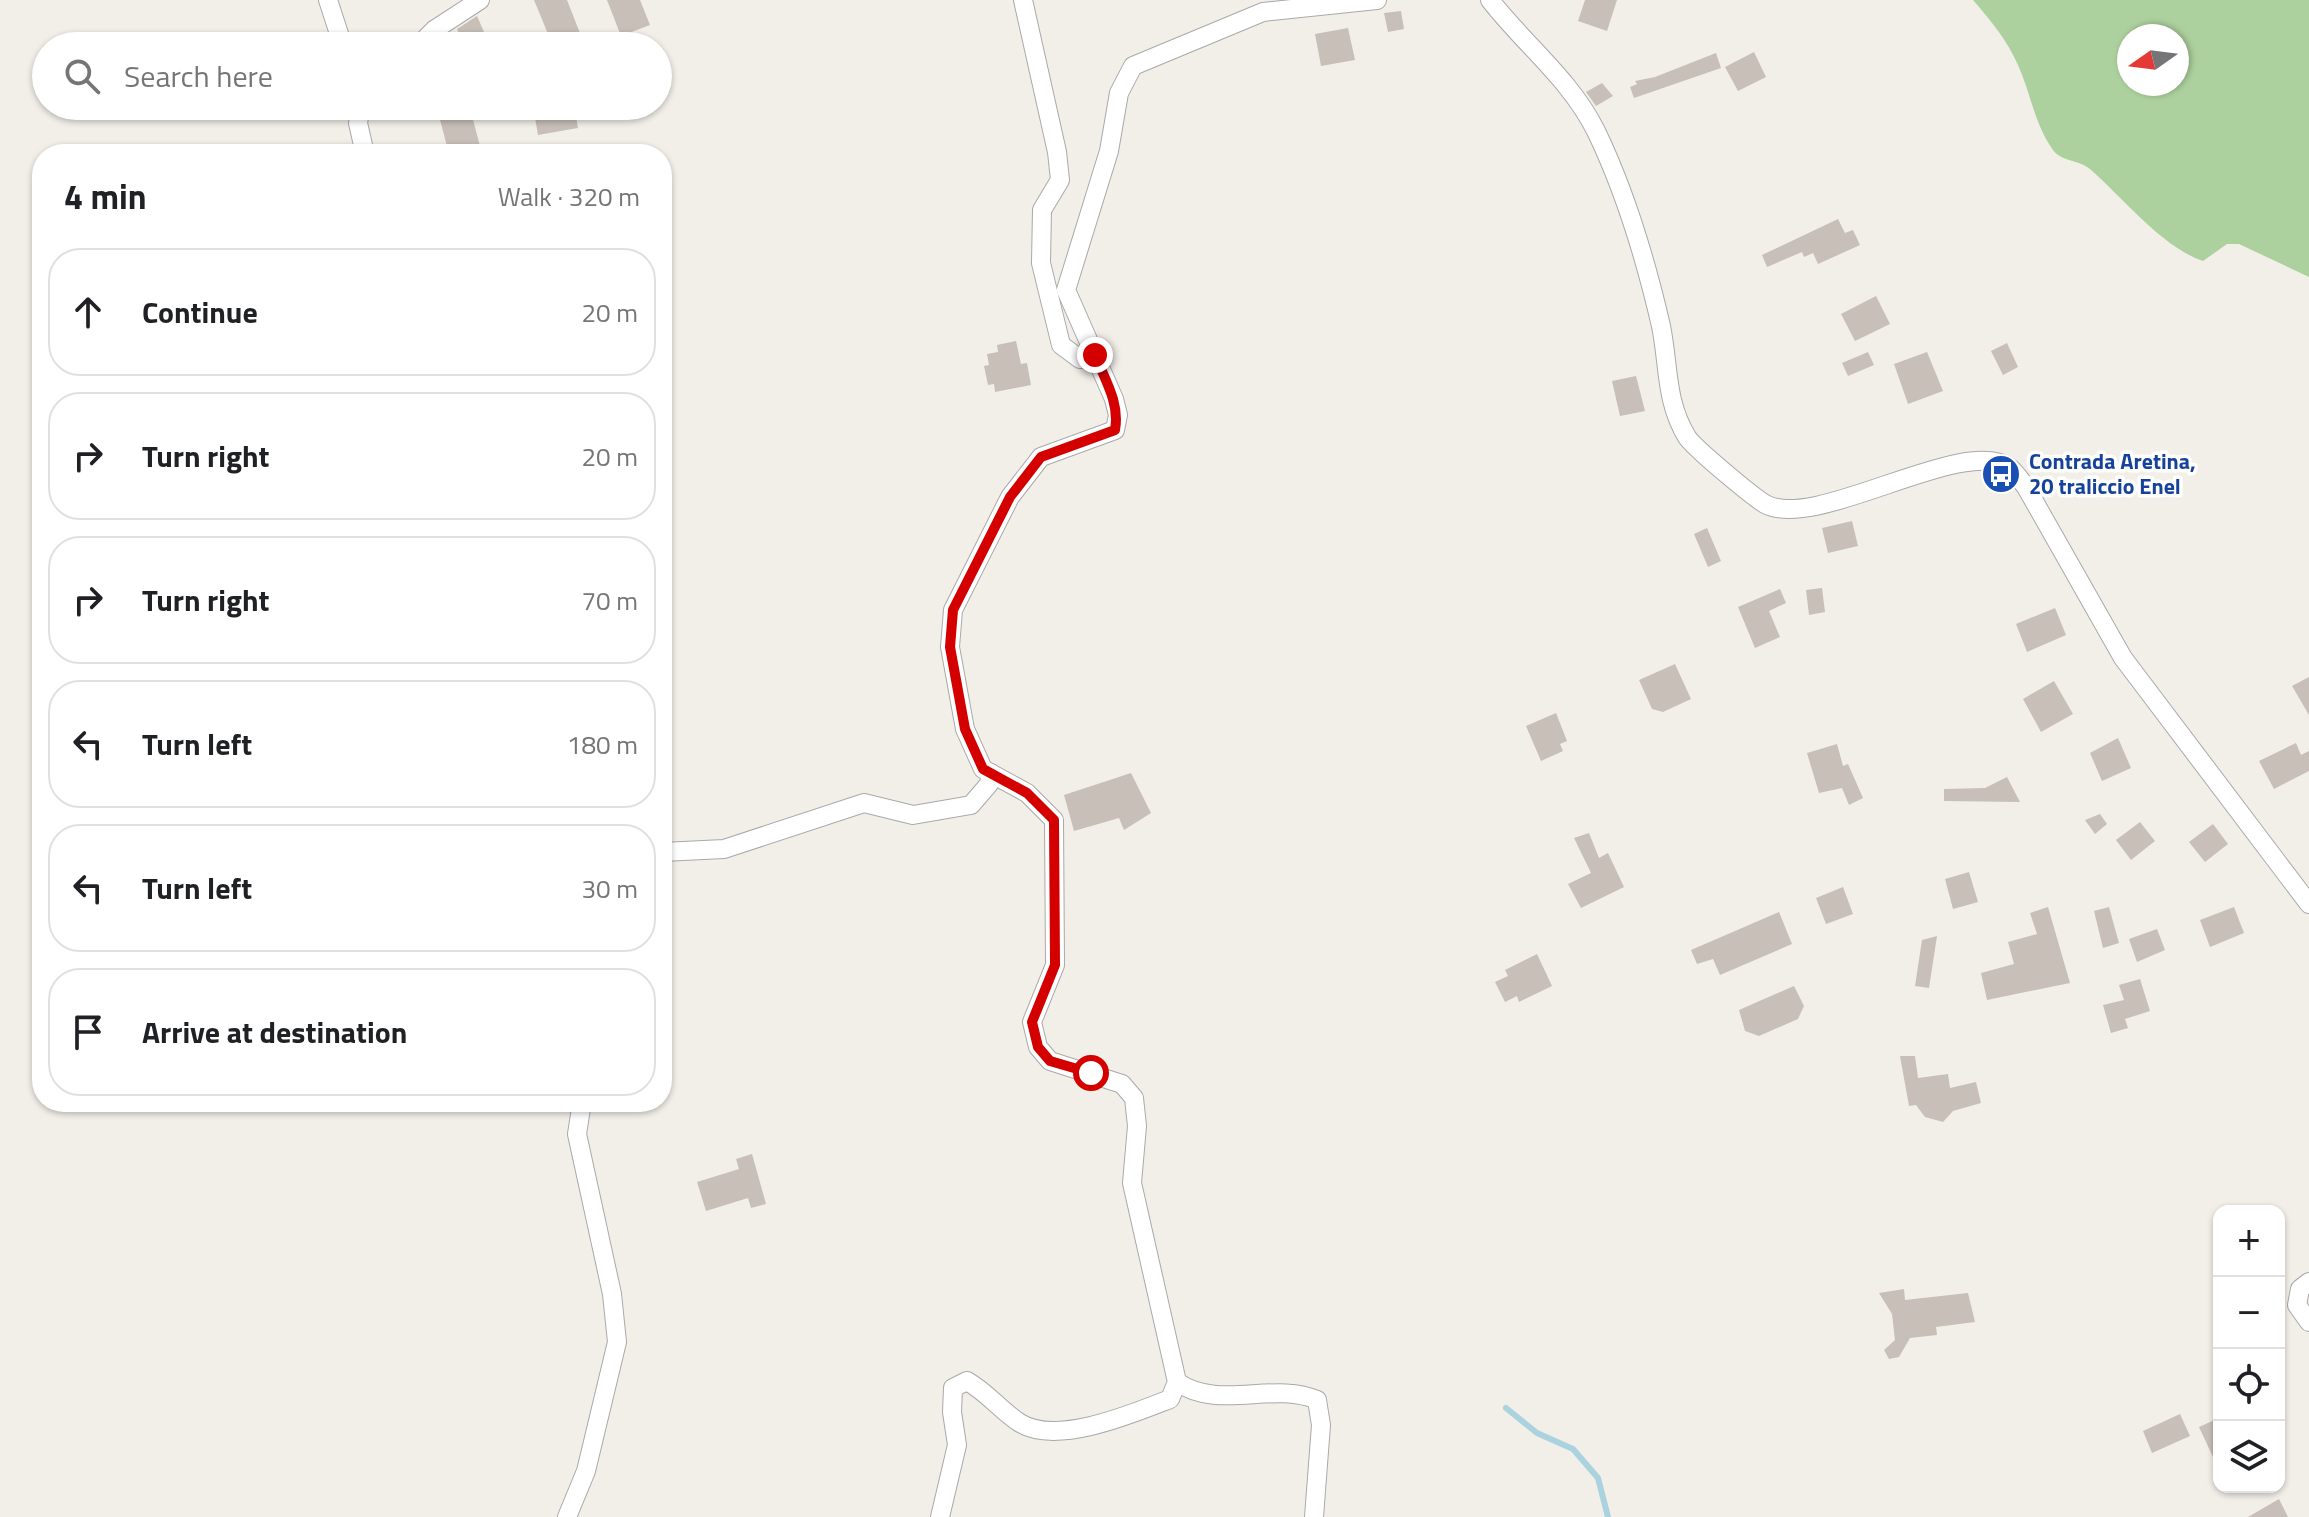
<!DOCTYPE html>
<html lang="en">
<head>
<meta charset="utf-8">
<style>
	body { margin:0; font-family:"Titillium Web",sans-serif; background:#f6f6f6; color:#202124 }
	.controls { position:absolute; right:24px; bottom:24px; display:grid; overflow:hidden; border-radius:16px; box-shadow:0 2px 6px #0004 }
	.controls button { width:72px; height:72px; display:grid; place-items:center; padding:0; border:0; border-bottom:2px solid #e0e0e0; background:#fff; color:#202124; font:40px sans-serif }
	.compass { position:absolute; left:2117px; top:24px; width:72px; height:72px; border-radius:50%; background:#fff; box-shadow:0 2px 6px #0004; rotate:256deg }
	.stop { position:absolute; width:24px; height:24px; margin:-18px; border:6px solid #d40000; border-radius:50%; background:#fff }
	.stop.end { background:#d40000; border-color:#fff; box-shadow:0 2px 8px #0008 }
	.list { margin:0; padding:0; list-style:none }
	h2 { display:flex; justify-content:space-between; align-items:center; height:104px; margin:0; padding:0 32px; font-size:34px }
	h2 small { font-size:26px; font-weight:400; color:#757577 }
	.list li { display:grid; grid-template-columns:52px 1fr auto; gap:24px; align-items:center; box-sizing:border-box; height:128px; margin:0 16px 16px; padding:0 16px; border:2px solid #e0e0e0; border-radius:32px }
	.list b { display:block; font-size:30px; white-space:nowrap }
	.list em { font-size:26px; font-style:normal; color:#757577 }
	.icon { flex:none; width:44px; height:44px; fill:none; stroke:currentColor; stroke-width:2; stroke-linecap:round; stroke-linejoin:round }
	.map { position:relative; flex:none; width:2309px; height:1517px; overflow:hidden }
	.search { position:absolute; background:#fff; box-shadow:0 2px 6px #0004; left:32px; top:32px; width:640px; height:88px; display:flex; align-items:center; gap:20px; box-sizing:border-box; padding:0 28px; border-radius:44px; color:#757577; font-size:30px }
	.panel { position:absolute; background:#fff; box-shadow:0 2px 6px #0004; left:32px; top:144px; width:640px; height:968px; border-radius:32px }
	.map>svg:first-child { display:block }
	.forest { fill:#add19e; fill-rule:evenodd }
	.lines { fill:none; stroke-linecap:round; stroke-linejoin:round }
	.stream { stroke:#aad3df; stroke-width:6 }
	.building { fill:#c7bfb8 }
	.minor-casing { stroke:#a9a9a9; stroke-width:20 }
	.minor { stroke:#fff; stroke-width:18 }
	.route { stroke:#d40000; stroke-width:10 }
	.labels { text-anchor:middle; stroke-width:7; stroke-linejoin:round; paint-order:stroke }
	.transit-label { font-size:22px; font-weight:bold; fill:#164399; stroke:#fff; text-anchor:start }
</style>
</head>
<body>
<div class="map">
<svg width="2309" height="1517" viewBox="0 0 2309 1517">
	<rect width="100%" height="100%" fill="#f2efe9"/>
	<path class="forest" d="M 1973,0 L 2309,0 L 2309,277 L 2239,244 L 2227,244 L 2203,261 C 2163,248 2122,197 2090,169 C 2079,160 2060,161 2053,150 C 2034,123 2031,94 2018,65 C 2007,40 1991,21 1973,0 ZM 2129,36 L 2177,36 L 2177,84 L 2129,84 Z"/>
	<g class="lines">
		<path class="stream" d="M 1506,1408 L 1537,1433 L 1573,1449 L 1598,1478 L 1608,1517"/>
	</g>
	<g class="building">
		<path d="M 534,0 L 567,0 L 585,46 L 553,46 Z"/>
		<path d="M 607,0 L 640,0 L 650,25 L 621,36 Z"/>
		<path d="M 1585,0 L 1617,0 L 1607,31 L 1578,21 Z"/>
		<path d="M 1401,11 L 1404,29 L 1388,32 L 1384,13 Z"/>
		<path d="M 477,16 L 484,32 L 463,45 L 457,29 Z"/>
		<path d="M 1348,28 L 1355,60 L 1321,66 L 1315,34 Z"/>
		<path d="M 1754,52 L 1766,77 L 1738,91 L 1725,67 Z"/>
		<path d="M 1716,53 L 1721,68 L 1634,98 L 1630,87 L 1637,84 L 1635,81 L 1655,77 Z"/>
		<path d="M 1602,83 L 1613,96 L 1596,106 L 1586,92 Z"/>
		<path d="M 533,106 L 574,106 L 578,128 L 538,135 Z"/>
		<path d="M 470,108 L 481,150 L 449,154 L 439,116 Z"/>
		<path d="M 1838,219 L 1845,233 L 1853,230 L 1860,245 L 1818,264 L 1813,253 L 1804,257 L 1802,252 L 1767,267 L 1762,255 Z"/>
		<path d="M 1876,296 L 1890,324 L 1855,341 L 1841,314 Z"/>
		<path d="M 1016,341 L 1021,364 L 1027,363 L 1031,385 L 995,392 L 994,384 L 988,385 L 984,366 L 989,365 L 987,354 L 998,352 L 997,345 Z"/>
		<path d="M 2007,343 L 2018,367 L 2003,375 L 1991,351 Z"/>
		<path d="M 1868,352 L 1874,365 L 1848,376 L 1842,363 Z"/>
		<path d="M 1927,352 L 1943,391 L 1908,404 L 1894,364 Z"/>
		<path d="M 1636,376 L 1645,411 L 1620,416 L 1612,381 Z"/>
		<path d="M 1852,521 L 1858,546 L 1828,553 L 1822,528 Z"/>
		<path d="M 1707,528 L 1721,561 L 1708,567 L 1694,534 Z"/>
		<path d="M 1822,588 L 1825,612 L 1809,615 L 1806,590 Z"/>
		<path d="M 1780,589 L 1786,603 L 1769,611 L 1780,637 L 1755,648 L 1738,607 Z"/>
		<path d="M 2055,608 L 2066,635 L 2027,652 L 2016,624 Z"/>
		<path d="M 1675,664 L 1691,699 L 1663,712 L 1652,709 L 1639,680 Z"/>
		<path d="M 2309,677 L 2309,715 L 2292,686 Z"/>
		<path d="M 2054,681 L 2073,714 L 2041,732 L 2023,699 Z"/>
		<path d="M 1556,713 L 1567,741 L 1560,744 L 1563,751 L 1541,761 L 1526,726 Z"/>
		<path d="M 2118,738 L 2131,768 L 2102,781 L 2090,753 Z"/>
		<path d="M 2296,743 L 2301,755 L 2309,751 L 2309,771 L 2274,789 L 2259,761 Z"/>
		<path d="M 1837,744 L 1843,766 L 1848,764 L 1863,798 L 1849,805 L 1842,788 L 1819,793 L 1807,753 Z"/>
		<path d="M 1131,773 L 1151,813 L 1124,830 L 1119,818 L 1074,831 L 1064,795 Z"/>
		<path d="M 2007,777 L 2020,802 L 1944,801 L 1944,789 L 1985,788 Z"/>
		<path d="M 2100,814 L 2107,824 L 2095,834 L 2085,820 Z"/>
		<path d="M 2140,822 L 2155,841 L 2131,860 L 2116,840 Z"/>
		<path d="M 2213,824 L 2228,844 L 2205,862 L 2189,842 Z"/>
		<path d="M 1589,833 L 1599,858 L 1608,853 L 1624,887 L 1581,908 L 1568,884 L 1591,873 L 1574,838 Z"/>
		<path d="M 1969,872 L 1978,902 L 1953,909 L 1945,879 Z"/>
		<path d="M 1843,887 L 1853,914 L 1826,924 L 1816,898 Z"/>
		<path d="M 2048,907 L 2070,983 L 1987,1000 L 1981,973 L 2014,964 L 2008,942 L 2037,934 L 2030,913 Z"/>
		<path d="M 2109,907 L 2119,943 L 2103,948 L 2094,911 Z"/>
		<path d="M 2234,907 L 2244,933 L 2210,947 L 2200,920 Z"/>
		<path d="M 1779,912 L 1792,944 L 1720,975 L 1713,959 L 1697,964 L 1691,950 Z"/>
		<path d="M 2157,929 L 2165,950 L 2137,962 L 2129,939 Z"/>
		<path d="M 1937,936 L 1929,988 L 1915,986 L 1922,940 Z"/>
		<path d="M 1537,954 L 1552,986 L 1519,1002 L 1517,996 L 1505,1002 L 1495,982 L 1508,976 L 1505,970 Z"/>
		<path d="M 2140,979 L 2150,1011 L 2125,1019 L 2128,1028 L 2111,1033 L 2103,1005 L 2124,1000 L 2119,985 Z"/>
		<path d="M 1794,986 L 1804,1006 L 1798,1019 L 1759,1036 L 1745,1031 L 1739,1010 Z"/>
		<path d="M 1900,1056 L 1915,1056 L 1918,1078 L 1948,1074 L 1950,1088 L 1976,1082 L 1981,1103 L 1953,1111 L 1943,1122 L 1925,1117 L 1916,1105 L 1909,1106 Z"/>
		<path d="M 752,1154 L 766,1204 L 751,1208 L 748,1198 L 706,1211 L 697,1182 L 739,1169 L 736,1159 Z"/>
		<path d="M 1904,1289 L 1905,1300 L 1968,1293 L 1975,1322 L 1936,1327 L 1937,1335 L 1910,1338 L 1899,1357 L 1889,1359 L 1884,1350 L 1895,1340 L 1892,1314 L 1879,1293 Z"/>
		<path d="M 2180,1414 L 2190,1436 L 2152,1453 L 2143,1431 Z"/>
		<path d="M 2219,1418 L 2219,1470 L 2199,1427 Z"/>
		<path d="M 2279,1499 L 2288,1517 L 2248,1517 Z"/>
	</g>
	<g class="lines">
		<defs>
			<g id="minor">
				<path d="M 328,0 L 343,46"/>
				<path d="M 1023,0 L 1057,152 L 1060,180 L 1042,210 L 1041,263 L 1061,345 L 1080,359 L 1095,355"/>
				<path d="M 1490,0 C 1525,45 1570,79 1596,131 C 1625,191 1646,261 1661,326 C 1669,365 1665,401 1687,437 C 1694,448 1752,496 1765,504 C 1816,532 1964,434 2010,468 C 2016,473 2021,481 2026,487 L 2123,658 L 2309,904"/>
				<path d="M 418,46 L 434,30 L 480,0"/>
				<path d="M 361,106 L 358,123 L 365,154"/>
				<path d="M 662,852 L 724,849 L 864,803 L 913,815 L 971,805 L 989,784 L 991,773"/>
				<path d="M 2309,1282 L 2300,1289 L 2297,1305 L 2309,1322"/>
				<path d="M 1177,1382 C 1219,1411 1273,1381 1317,1400 L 1321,1425 L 1314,1517"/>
				<path d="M 567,1517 L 586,1471 L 617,1342 L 612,1294 L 577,1134 L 582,1102"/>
				<path d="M 940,1517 L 957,1445 L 952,1412 L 953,1388 L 967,1381 C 988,1393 1001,1411 1020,1423 C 1057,1446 1134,1413 1170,1399 L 1177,1382 L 1132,1183 L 1137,1126 L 1134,1098 L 1122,1084 L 1050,1061 L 1038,1047 L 1032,1022 L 1055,965 L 1054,820 L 1027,793 L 983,769 L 965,729 L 950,647 L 953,610 L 1010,497 L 1041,457 L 1115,430 L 1118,415 L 1114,399 L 1066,290 L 1109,151 L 1119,93 L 1133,66 L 1263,12 L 1377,0"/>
			</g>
		</defs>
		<use href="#minor" class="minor-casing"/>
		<use href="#minor" class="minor"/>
	</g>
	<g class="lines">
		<path class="route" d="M 1091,1073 L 1050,1061 L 1038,1047 L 1032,1022 L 1055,965 L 1054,820 L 1027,793 L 983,769 L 965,729 L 950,647 L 953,610 L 1010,497 L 1041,457 L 1115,430 C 1120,403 1105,380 1095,355"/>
	</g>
	<defs>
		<symbol id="bus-disc" viewBox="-11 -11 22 22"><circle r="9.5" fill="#1a4fb4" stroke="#fff"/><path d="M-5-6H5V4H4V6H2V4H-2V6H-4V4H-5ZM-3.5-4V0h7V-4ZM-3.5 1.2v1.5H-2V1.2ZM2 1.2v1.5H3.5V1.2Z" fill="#fff"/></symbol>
	</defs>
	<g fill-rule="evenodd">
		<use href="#bus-disc" x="1979" y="452" width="44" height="44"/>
	</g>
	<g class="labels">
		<g class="transit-label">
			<text x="2029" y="469">Contrada Aretina,<tspan x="2029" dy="25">20 traliccio Enel</tspan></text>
		</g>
	</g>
</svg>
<div class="controls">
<button>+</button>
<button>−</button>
<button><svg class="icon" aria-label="locate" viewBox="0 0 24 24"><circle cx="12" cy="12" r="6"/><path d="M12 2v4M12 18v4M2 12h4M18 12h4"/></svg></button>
<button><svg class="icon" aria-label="layers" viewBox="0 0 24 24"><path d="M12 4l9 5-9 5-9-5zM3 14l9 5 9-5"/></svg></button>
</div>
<svg class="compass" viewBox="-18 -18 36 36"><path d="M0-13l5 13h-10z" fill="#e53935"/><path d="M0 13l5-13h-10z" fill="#757577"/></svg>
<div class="stop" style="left:1091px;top:1073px"></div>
<div class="stop end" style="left:1095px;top:355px"></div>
<div class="search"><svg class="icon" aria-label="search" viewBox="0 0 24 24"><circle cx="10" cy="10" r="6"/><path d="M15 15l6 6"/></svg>Search here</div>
<section class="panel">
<h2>4 min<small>Walk · 320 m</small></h2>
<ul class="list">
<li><svg class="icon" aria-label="ahead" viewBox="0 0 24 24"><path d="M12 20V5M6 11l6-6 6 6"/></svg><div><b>Continue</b></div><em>20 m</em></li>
<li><svg class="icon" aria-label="right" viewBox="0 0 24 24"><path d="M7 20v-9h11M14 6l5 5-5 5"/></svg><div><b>Turn right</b></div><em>20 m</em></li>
<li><svg class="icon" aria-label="right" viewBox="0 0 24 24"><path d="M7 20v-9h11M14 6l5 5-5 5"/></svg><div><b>Turn right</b></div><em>70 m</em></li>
<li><svg class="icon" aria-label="left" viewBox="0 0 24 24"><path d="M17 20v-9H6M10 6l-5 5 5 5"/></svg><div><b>Turn left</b></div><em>180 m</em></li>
<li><svg class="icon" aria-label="left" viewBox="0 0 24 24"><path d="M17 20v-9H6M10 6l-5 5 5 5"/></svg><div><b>Turn left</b></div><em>30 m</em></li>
<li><svg class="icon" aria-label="arrive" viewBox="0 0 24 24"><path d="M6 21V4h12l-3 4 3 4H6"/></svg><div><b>Arrive at destination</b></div></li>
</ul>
</section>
</div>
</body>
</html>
